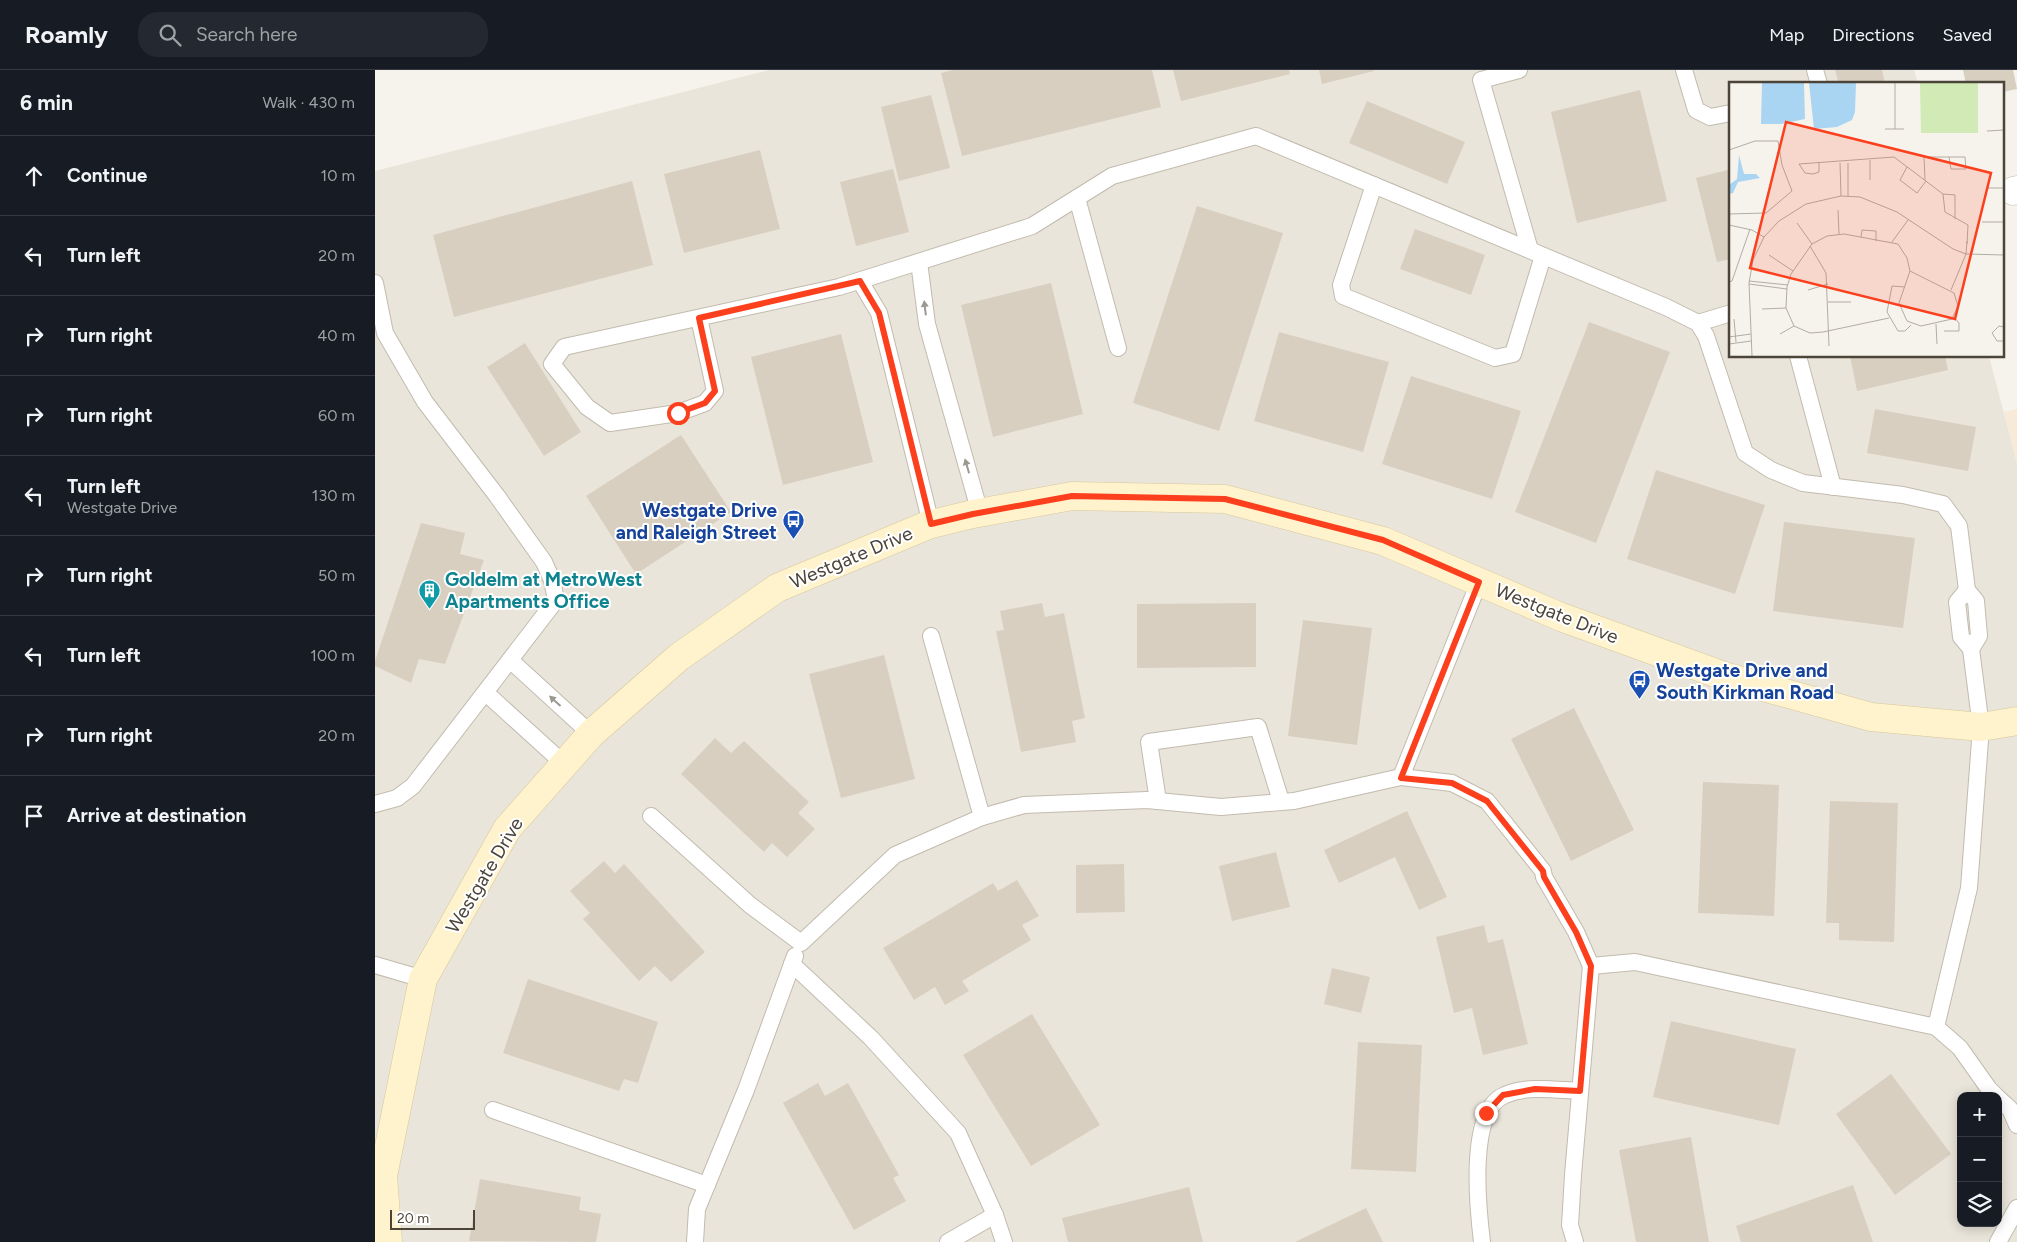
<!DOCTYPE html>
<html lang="en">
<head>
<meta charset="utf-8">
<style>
	body { margin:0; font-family:Figtree,sans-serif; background:#242831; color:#f1f3f6 }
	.controls { position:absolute; right:15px; bottom:15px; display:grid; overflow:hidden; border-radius:10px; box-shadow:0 2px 12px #0003 }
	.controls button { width:45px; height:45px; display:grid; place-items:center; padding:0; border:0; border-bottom:1px solid #363941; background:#171b24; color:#f1f3f6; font:25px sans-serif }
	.scale { position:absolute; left:15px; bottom:12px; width:85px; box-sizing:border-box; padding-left:5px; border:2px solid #4b4439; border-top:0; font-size:14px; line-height:18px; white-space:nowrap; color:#4b4439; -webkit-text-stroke:4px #fff; paint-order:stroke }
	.stop { position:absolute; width:15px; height:15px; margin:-11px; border:4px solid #fc3f1d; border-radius:50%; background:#fff }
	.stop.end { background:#fc3f1d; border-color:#fff; box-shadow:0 1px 5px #0008 }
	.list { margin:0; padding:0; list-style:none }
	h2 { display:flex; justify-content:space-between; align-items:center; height:65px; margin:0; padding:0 20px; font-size:21px }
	h2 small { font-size:16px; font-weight:400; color:#9ea1a6 }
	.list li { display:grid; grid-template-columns:32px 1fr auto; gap:15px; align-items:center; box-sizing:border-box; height:80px; padding:0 20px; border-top:1px solid #363941 }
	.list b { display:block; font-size:19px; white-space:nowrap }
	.list p { margin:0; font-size:16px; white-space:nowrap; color:#9ea1a6 }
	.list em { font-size:16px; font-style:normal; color:#9ea1a6 }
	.icon { flex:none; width:28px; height:28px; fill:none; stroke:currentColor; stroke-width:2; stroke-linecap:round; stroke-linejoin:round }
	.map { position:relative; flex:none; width:1642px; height:1172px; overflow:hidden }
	header { display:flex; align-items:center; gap:30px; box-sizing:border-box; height:70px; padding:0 25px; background:#171b24; border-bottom:1px solid #363941 }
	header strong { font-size:24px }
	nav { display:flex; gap:28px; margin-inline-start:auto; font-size:18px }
	.search { width:350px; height:45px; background:#242831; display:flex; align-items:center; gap:12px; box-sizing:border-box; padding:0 18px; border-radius:20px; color:#9ea1a6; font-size:19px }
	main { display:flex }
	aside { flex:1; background:#171b24 }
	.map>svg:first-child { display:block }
	.residential { fill:#eae5da; fill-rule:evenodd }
	.commercial { fill:#f7ead8 }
	.building { fill:#d8cfc1 }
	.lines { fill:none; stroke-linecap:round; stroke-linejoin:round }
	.lane-casing { stroke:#c2bbae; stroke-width:18 }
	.street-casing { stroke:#c2bbae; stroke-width:29 }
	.secondary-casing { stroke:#d6c79b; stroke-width:29 }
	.lane { stroke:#fff; stroke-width:16 }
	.street { stroke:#fff; stroke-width:28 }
	.secondary { stroke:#fff3cd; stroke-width:28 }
	.oneway { fill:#9c9892 }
	.route { stroke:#fc3f1d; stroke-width:6 }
	.labels { text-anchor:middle; stroke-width:4; stroke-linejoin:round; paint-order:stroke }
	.transit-label { font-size:19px; font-weight:bold; fill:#164399; stroke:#fff; text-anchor:end }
	.street-label { font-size:19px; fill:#4b4439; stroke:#fff }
	.culture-label { font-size:19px; font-weight:bold; fill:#0d838f; stroke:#fff; text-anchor:start }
	.inset-road { fill:none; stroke:#b2ada4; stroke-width:1 }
	.view { fill:#fc3f1d; fill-opacity:0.15; stroke:#fc3f1d; stroke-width:2.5 }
	.inset-edge { fill:none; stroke:#4b4439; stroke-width:2.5 }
</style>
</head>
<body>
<header>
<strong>Roamly</strong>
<div class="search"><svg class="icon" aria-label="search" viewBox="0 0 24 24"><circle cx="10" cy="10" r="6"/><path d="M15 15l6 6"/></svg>Search here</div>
<nav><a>Map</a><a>Directions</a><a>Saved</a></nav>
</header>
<main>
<aside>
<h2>6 min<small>Walk · 430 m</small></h2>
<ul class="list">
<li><svg class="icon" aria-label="ahead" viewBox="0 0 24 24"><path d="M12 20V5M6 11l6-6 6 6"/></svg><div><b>Continue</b></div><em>10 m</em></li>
<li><svg class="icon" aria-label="left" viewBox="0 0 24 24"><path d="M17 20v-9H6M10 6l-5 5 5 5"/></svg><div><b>Turn left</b></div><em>20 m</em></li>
<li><svg class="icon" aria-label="right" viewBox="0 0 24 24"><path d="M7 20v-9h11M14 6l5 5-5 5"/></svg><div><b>Turn right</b></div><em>40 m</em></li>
<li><svg class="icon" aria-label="right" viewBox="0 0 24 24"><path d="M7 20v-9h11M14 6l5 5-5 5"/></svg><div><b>Turn right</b></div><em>60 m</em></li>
<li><svg class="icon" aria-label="left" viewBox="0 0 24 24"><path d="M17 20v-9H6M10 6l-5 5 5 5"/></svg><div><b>Turn left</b><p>Westgate Drive</p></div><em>130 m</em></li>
<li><svg class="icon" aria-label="right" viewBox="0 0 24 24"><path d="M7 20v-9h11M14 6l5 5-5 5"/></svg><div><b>Turn right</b></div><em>50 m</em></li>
<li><svg class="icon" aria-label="left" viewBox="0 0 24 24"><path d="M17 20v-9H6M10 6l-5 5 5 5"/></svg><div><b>Turn left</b></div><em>100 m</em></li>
<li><svg class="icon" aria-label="right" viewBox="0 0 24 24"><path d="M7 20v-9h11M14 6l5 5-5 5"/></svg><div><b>Turn right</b></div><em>20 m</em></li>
<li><svg class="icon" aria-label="arrive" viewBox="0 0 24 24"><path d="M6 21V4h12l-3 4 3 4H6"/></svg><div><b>Arrive at destination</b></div></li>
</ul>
</aside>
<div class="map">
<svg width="1642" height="1172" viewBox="0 0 1642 1172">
	<rect width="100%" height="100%" fill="#f6f3ec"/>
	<path class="residential" d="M 394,0 L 1539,0 L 1543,14 L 1356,14 L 1356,286 L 1614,286 L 1642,393 L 1642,1172 L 0,1172 L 0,101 ZM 1586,1026 L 1623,1026 L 1623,1153 L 1586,1153 Z"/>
	<path class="commercial" d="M 1642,339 L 1642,393 L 1629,342 Z"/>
	<g class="building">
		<path d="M 578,0 L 777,0 L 786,37 L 587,86 L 566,3 Z"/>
		<path d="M 798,0 L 914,0 L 915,4 L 806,31 Z"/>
		<path d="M 944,0 L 999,0 L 999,1 L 947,14 Z"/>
		<path d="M 1460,0 L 1507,0 L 1510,14 L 1464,14 Z"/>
		<path d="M 1588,0 L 1638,0 L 1642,19 L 1628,22 L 1628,14 L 1591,14 Z"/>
		<path d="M 1265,20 L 1292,131 L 1202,153 L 1176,42 Z"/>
		<path d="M 556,25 L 575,98 L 524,111 L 506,37 Z"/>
		<path d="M 992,31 L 1090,72 L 1072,114 L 974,73 Z"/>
		<path d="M 385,80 L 405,159 L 309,183 L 289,104 Z"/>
		<path d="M 518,99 L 534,162 L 481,176 L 465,112 Z"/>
		<path d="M 1356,99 L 1356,189 L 1342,192 L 1321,108 Z"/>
		<path d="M 257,111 L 278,195 L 79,247 L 58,165 Z"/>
		<path d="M 822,136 L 908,163 L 844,361 L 758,333 Z"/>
		<path d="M 1040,159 L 1110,185 L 1096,225 L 1025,199 Z"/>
		<path d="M 676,213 L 708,344 L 618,367 L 586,235 Z"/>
		<path d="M 1214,252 L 1295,282 L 1221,473 L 1140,442 Z"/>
		<path d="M 904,262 L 1014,292 L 988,382 L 879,351 Z"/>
		<path d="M 466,264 L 498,392 L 408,415 L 376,287 Z"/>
		<path d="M 150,273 L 206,362 L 169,386 L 112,297 Z"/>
		<path d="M 1475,286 L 1570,286 L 1573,300 L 1482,321 Z"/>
		<path d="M 1036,306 L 1146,341 L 1117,429 L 1007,394 Z"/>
		<path d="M 1500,339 L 1601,357 L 1593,401 L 1492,383 Z"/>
		<path d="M 306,365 L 356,442 L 261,504 L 211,426 Z"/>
		<path d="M 1281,400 L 1390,435 L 1360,524 L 1252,489 Z"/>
		<path d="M 1409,452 L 1540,468 L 1528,558 L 1398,541 Z"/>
		<path d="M 46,453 L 90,463 L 85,484 L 109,490 L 70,594 L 44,589 L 36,613 L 0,596 L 0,591 Z"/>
		<path d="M 667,533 L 670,547 L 689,543 L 710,648 L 697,651 L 701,672 L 646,682 L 621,561 L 629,560 L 625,541 Z"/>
		<path d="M 881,533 L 881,597 L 762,598 L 762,534 Z"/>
		<path d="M 928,550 L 997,558 L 982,675 L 913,666 Z"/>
		<path d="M 509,585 L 540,709 L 466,728 L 434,604 Z"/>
		<path d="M 1199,638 L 1259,760 L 1196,791 L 1136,669 Z"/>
		<path d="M 340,668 L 356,683 L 369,671 L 434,732 L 423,743 L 440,759 L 412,787 L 397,773 L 389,782 L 306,704 Z"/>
		<path d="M 1328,712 L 1404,715 L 1399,846 L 1323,843 Z"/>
		<path d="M 1455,731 L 1523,733 L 1519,872 L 1464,870 L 1464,853 L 1451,853 Z"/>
		<path d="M 1032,741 L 1072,827 L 1044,840 L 1020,787 L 964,813 L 949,780 Z"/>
		<path d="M 901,782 L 915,837 L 857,851 L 844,796 Z"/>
		<path d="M 229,791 L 240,803 L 249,794 L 330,882 L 296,912 L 280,896 L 264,911 L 208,849 L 215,843 L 195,821 Z"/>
		<path d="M 749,794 L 750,842 L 701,843 L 701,795 Z"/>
		<path d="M 642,810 L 664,846 L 647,855 L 656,870 L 587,911 L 594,921 L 570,935 L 560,917 L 539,930 L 508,878 L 618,813 L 623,821 Z"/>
		<path d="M 1109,855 L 1113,873 L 1128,869 L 1153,974 L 1108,985 L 1097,938 L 1079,943 L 1061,867 Z"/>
		<path d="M 957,898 L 995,907 L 986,943 L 949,934 Z"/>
		<path d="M 153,909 L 283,952 L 263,1013 L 249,1009 L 244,1021 L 128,983 Z"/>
		<path d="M 657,944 L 725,1055 L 656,1096 L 588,985 Z"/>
		<path d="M 1296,951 L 1421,979 L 1404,1055 L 1278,1027 Z"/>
		<path d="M 983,972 L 1047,975 L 1041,1102 L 976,1099 Z"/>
		<path d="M 1516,1004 L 1576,1084 L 1520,1125 L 1461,1044 Z"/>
		<path d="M 443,1013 L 450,1026 L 473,1013 L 524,1105 L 518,1108 L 531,1131 L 479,1160 L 408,1033 Z"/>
		<path d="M 1316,1067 L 1334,1172 L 1261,1172 L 1244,1080 Z"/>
		<path d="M 105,1109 L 206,1127 L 204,1140 L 226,1144 L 221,1172 L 94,1171 Z"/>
		<path d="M 1478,1115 L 1498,1172 L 1366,1172 L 1361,1156 Z"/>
		<path d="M 814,1117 L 828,1172 L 693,1172 L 687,1148 Z"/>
		<path d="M 991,1138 L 1008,1172 L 920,1172 Z"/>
	</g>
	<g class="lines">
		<defs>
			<g id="lane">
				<path d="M 1144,0 L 1106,10 L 1155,180"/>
				<path d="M 1309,0 L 1321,40 L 1335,47 L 1356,43"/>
				<path d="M 1440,0 L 1444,14"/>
				<path d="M 999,115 L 966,215 L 968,226 L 1120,288 L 1138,284 L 1168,186"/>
				<path d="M 702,128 L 743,278"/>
				<path d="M 544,192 L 552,254 L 605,443"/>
				<path d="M 485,211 L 504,243 L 556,454"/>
				<path d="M 0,213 L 10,263 L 50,332 L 122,426 L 169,492 L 177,510 L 181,530 L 38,716 L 22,728 L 0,734"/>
				<path d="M 324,248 L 340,321 L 330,333 L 303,343 L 235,353 L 212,337 L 177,294 L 189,277 L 464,217 L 657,156 L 737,106 L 881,66 L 1291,237 L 1323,253 L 1331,266 L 1370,383 L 1396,400 L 1428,413 L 1528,425 L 1568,434 L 1584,456 L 1592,520 L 1601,531 L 1604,566 L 1596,579"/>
				<path d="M 1323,253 L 1356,243"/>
				<path d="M 1423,286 L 1458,417"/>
				<path d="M 556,566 L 607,747"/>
				<path d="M 135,590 L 216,664"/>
				<path d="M 111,623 L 188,693"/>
				<path d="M 1026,707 L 1104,512"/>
				<path d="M 783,731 L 774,672 L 883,657 L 906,731"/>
				<path d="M 276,746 L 375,835 L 426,873 L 520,785 L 607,747 L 649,735 L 772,730 L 846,737 L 919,731 L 1026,707 L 1077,713 L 1112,731 L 1168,801 L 1169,807 L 1201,862 L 1216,896 L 1260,892 L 1561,957 L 1585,978 L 1614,1019 L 1621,1026"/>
				<path d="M 417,894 L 496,968 L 583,1063 L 620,1145 L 629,1172"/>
				<path d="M 0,895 L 48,909"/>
				<path d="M 1561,957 L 1594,818 L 1606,657 L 1596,579 L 1586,567 L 1582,532 L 1592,520"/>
				<path d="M 1623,1028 L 1635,1039 L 1642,1055"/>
				<path d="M 118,1040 L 332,1115"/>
				<path d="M 320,1172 L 322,1139 L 371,1020 L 420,886"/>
				<path d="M 573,1172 L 620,1145"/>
				<path d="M 1107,1172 C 1103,1139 1092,1040 1130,1025 C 1153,1015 1181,1020 1205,1021"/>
				<path d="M 1200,1172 L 1195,1155 L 1198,1105 L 1216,896"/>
				<path d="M 1623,1172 L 1642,1138"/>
			</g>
			<path id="street" d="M 1638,121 L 1642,120"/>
			<path id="secondary" d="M 13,1172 L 8,1106 L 48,909 L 132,759 L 216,664 L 304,587 L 402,518 L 553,455 L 598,444 L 697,426 L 850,429 L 1008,471 L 1186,547 L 1349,606 L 1496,647 L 1606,657 L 1642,651"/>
		</defs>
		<use href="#lane" class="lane-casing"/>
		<use href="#street" class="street-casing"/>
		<use href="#secondary" class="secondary-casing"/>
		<use href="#lane" class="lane"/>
		<use href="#street" class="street"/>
		<use href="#secondary" class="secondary"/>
	</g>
	<defs><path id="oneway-solid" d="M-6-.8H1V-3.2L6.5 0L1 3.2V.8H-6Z" transform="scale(1.25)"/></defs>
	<g class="oneway">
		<use href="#oneway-solid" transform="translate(550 238) rotate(-97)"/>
		<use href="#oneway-solid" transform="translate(592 396) rotate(-106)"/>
		<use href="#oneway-solid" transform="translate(180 631) rotate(-138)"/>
	</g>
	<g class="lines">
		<path class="route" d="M 303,343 L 330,333 L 340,321 L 324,248 L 485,211 L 504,243 L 556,454 L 598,444 L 697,426 L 850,429 L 1008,470 L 1104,512 L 1026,708 L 1077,713 L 1112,731 L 1168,801 L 1169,807 L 1201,862 L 1216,896 L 1205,1021 L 1160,1019 L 1128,1025 L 1111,1043"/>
	</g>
	<defs>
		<symbol id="bus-pin" viewBox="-11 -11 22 30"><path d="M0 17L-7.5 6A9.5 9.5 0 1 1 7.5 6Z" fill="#1a4fb4" stroke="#fff"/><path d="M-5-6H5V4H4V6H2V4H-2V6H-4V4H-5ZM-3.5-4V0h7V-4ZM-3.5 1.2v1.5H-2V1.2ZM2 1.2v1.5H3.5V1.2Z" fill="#fff"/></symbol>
		<symbol id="building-pin" viewBox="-11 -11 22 30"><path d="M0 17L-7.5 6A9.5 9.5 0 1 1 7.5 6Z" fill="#0f9aa8" stroke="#fff"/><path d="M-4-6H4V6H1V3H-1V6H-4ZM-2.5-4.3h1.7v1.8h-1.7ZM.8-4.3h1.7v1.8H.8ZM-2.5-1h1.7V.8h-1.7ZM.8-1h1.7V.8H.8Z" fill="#fff"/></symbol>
	</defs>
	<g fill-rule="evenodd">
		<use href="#bus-pin" x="406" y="438" width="25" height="34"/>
		<use href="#building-pin" x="42" y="508" width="25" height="34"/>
		<use href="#bus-pin" x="1252" y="598" width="25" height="34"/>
	</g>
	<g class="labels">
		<g class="transit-label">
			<text x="402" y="447">Westgate Drive<tspan x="402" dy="22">and Raleigh Street</tspan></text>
			<text x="1281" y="607" text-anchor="start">Westgate Drive and<tspan x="1281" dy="22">South Kirkman Road</tspan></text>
		</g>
		<g class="street-label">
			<text transform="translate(476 487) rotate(-23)" y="7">Westgate Drive</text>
			<text transform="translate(1182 543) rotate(22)" y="7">Westgate Drive</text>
			<text transform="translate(109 805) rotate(-59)" y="7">Westgate Drive</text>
		</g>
		<g class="culture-label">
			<text x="70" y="516">Goldelm at MetroWest<tspan x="70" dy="22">Apartments Office</tspan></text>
		</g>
	</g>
	<g transform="translate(1354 12)">
		<rect width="275" height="275" fill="#f6f3ec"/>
		<path d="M 191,1 L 249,1 L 249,51 L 192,51 Z" fill="#d2eab5"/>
		<path d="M 33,1 L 75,1 L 76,37 L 52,42 L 32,42 ZM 80,1 L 127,1 L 126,30 L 123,38 L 108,45 L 85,47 ZM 10,73 L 15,92 L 27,92 L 31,96 L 9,100 L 4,111 L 0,112 L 0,103 L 8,97 Z" fill="#a9d4f2"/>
		<path class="inset-road" d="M 166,1 L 166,47M 156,47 L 175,47M 258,49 L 275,48M 0,68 L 26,59 L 49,59 L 53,83 L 63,109 L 37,131 L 0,132M 141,78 L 141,98M 90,81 L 90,90 L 84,92 L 76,91 L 70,82 L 165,75 L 214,112 L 216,130 L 239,143 L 238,162M 111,81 L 112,114M 178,85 L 171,98 L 188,111 L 197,99M 196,98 L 195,75 L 236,75 L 237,87 L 222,87 L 220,75M 258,106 L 275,106M 214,112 L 226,113 L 226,137M 119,114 L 119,81M 109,128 L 110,152M 253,140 L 275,140M 68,141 L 83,162 L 98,154 L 115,152 L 169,162 L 178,176 L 181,189 L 225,211 L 229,224 L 223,237 L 192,244 L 178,239 L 170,221 L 181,189M 0,143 L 23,148 L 35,155M 132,155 L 133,148 L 147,149 L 147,159M 163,160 L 179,138M 83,162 L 62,192 L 58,205 L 57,226 L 65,244 L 81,251 L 94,250 L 160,236M 81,164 L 97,191 L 100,264M 40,173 L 64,189M 20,199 L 59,203M 0,200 L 3,199 L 21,147M 20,202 L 58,207M 176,205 L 163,204 L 158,230 L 169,249 L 176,249 L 182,243M 79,208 L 99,202M 222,208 L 237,172 L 238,159M 99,220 L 122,220M 33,227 L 57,226M 5,237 L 7,260M 207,242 L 208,262M 275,245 L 270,244 L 263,251 L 268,259 L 275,259M 215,249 L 230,249 L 230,241 L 225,235M 51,252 L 65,244M 0,255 L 22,252M 0,262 L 22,259M 23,274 L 20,201 L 24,178 L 35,155 L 50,139 L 77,122 L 112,114 L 131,115 L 168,130 L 224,167 L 237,172 L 275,173"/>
		<path class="view" d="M 57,40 L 262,91 L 226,237 L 21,186 Z"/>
		<rect width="275" height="275" class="inset-edge"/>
	</g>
</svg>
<div class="controls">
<button>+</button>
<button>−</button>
<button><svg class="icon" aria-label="layers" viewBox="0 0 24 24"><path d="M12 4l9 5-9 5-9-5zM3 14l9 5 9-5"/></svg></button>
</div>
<div class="scale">20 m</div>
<div class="stop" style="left:303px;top:343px"></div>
<div class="stop end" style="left:1111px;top:1043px"></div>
</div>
</main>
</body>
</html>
